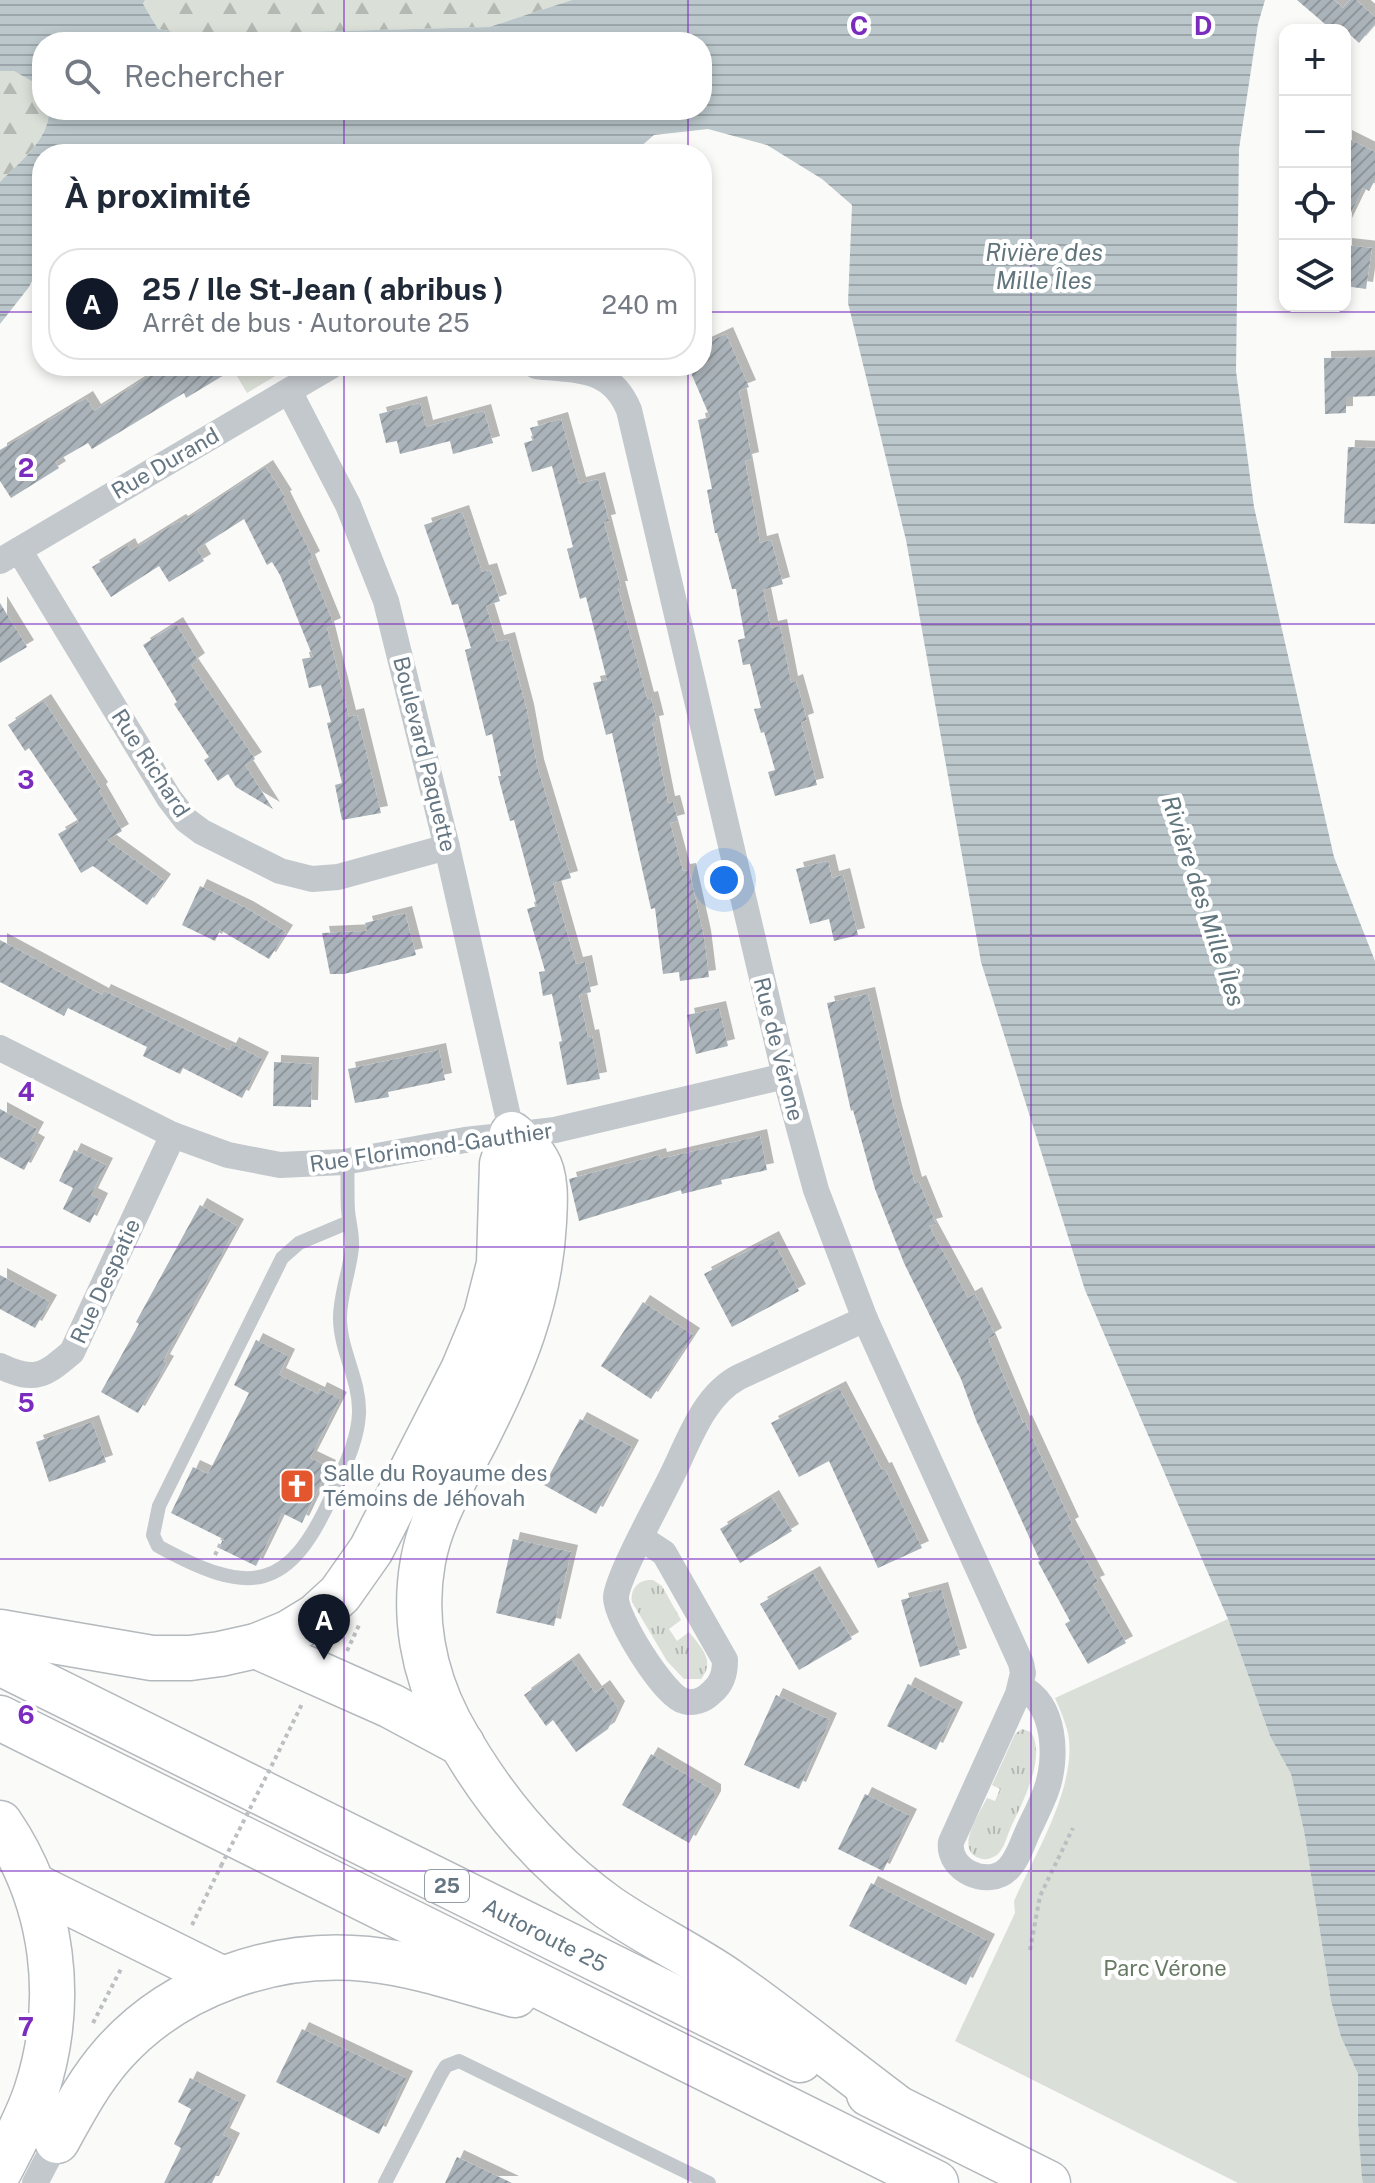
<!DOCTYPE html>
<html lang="fr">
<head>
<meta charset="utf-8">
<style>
	body { margin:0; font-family:"Public Sans",sans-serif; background:#f2f2f3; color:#1f2937 }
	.controls { position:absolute; right:24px; top:24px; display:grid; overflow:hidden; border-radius:16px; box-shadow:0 4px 12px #0003 }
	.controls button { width:72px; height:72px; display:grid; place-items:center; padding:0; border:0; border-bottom:2px solid #e0e1e3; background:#fff; color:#1f2937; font:40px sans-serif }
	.you { position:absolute; left:724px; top:880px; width:28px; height:28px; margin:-20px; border:6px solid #fff; border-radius:50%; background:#1a73e8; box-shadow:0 0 0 12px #1a73e833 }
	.badge { display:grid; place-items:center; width:52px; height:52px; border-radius:50%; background:#111827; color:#fff; font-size:26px; font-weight:700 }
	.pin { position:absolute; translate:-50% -66px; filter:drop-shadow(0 2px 4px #0008) }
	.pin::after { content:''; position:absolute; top:42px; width:28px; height:24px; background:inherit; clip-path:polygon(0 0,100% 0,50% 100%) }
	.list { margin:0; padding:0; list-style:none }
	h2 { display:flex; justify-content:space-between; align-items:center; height:104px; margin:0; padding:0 32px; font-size:34px }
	h2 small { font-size:26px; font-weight:400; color:#747a83 }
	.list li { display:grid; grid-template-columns:52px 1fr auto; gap:24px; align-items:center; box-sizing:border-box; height:112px; margin:0 16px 16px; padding:0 16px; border:2px solid #e0e1e3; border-radius:32px }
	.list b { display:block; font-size:30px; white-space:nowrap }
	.list p { margin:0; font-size:26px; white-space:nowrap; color:#747a83 }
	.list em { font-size:26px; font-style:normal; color:#747a83 }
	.icon { flex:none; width:44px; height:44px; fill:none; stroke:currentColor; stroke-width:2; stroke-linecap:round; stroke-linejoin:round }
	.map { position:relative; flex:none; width:1375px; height:2183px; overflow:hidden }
	.search { position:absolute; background:#fff; box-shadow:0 4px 12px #0003; left:32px; top:32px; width:680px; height:88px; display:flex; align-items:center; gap:20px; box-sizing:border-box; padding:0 28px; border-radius:32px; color:#747a83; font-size:30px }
	.panel { position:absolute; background:#fff; box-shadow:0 4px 12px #0003; left:32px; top:144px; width:680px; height:232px; border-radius:32px }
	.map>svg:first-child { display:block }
	.grass { fill:url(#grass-tufts) }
	.forest { fill:url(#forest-firs) }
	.park { fill:#dadfd7 }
	.water { fill:url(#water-rules) }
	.building { fill:url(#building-hatch); filter:url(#shadow) }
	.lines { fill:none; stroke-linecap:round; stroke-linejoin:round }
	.motorway-casing { stroke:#b4b9bd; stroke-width:47 }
	.path { stroke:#bbbfc2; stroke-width:4; stroke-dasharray:4 4; stroke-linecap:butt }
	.service { stroke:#c3c8cc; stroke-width:14 }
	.minor { stroke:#c3c8cc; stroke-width:26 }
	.motorway { stroke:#fff; stroke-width:44 }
	.path-bridge { stroke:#bbbfc2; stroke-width:4; stroke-dasharray:4 4; stroke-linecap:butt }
	.grid { fill:none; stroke:#7b2cbf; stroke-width:2; stroke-opacity:0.55 }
	.labels { text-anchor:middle; stroke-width:8; stroke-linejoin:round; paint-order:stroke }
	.shield { fill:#fff; stroke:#939fa8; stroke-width:2 }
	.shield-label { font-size:20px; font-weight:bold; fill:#657683 }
	.street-label { font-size:22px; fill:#657683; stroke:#fff }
	.poi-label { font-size:22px; fill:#657683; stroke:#fff; text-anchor:start }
	.park-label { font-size:22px; fill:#687a64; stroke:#fff }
	.water-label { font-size:24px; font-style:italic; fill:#60757c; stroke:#fff }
	.grid-label { font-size:26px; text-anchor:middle; font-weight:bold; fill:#7b2cbf; stroke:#fff; stroke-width:8; stroke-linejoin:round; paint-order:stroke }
</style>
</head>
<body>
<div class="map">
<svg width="1375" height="2183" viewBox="0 0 1375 2183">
	<defs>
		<pattern id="grass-tufts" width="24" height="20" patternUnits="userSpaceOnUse" patternTransform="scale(2)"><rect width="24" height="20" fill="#dadfd7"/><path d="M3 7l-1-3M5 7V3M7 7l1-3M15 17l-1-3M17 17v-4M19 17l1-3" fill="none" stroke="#b4b9b4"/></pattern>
		<pattern id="forest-firs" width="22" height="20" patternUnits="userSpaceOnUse" patternTransform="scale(2)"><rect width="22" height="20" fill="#dadfd7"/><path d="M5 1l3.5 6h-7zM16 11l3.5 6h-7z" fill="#b4b9b4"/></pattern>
		<pattern id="water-rules" width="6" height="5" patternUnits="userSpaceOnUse" patternTransform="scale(2)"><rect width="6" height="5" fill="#bbc7cb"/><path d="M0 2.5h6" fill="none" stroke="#9ca6aa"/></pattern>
		<pattern id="building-hatch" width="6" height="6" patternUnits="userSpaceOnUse" patternTransform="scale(2)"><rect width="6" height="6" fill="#aab3b9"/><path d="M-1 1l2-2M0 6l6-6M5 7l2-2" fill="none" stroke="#8e969c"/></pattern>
		<filter id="shadow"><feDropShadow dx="7" dy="-7" stdDeviation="0" flood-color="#0004"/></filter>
	</defs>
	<rect width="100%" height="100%" fill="#fafaf8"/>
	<g class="grass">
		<path d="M 231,366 L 292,366 L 247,393 Z"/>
		<path d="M 653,1580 L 662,1586 L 681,1620 L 669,1629 L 677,1641 L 689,1632 C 701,1647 716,1661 701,1679 L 684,1679 L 667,1661 L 632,1602 C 630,1589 638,1579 653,1580 Z"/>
		<path d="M 1022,1729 L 1031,1732 C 1047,1757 1022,1803 1011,1827 C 1007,1836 1004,1849 997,1855 C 992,1858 985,1861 979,1858 C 954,1849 980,1813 987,1798 L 995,1801 L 1000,1789 L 992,1785 L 1015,1734 Z"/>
	</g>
	<g class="forest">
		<path d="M 145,0 L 572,0 L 489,27 L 190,35 L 158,29 L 143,4 Z"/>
		<path d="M 0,71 L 14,71 L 42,87 L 42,110 L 49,110 C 50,139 19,163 0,182 Z"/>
	</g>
	<path class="park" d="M 1228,1619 L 1270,1736 L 1291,1774 L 1304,1831 L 1331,2001 L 1341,2037 L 1358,2074 L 1358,2124 L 1363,2183 L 1238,2183 L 955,2041 L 1015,1913 L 1014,1901 C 1035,1854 1078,1785 1068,1733 C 1065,1721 1060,1709 1055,1698 Z"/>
	<path class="water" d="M 0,0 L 145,0 L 143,4 L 158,29 L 190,35 L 489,27 L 572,0 L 1265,0 L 1258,24 L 1239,149 L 1236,371 L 1254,507 L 1334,857 L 1375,961 L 1375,2183 L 1363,2183 L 1362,2178 L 1358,2124 L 1358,2074 L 1341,2037 L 1331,2001 L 1304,1831 L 1291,1774 L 1270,1736 L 1228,1619 L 1085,1290 L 981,962 L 906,540 L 848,303 L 852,205 L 822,179 L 767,145 L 708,129 L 654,135 L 632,154 L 42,154 L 42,261 L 29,287 L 0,324 L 0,182 C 19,163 50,139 49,110 L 702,110 L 702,42 L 42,42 L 42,87 L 14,71 L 0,71 Z"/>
	<g class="building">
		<path d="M 1297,0 L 1334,0 L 1343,8 L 1350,0 L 1356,0 L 1375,17 L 1375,24 L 1359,43 L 1345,30 L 1332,30 Z"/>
		<path d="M 1345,137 L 1375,152 L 1375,180 L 1369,191 L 1363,188 L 1345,225 Z"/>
		<path d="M 1345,245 L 1372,248 L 1366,289 L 1345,286 Z"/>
		<path d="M 726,334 L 749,387 L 739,391 L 752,459 L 745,461 L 760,543 L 771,540 L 783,584 L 763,590 L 771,628 L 780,626 L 791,683 L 796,681 L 807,720 L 801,722 L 817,785 L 775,796 L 768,772 L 775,770 L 764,732 L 761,733 L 754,709 L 761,708 L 750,664 L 743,665 L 738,640 L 745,638 L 736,589 L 732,589 L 717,533 L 715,533 L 707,490 L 712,489 L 698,420 L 710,417 L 688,366 L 702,366 L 702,345 Z"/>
		<path d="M 1375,357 L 1375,396 L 1346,397 L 1346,413 L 1325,414 L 1324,358 Z"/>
		<path d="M 165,366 L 239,366 L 186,398 L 184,393 L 92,449 L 88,443 L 55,462 L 59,468 L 11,498 L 0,481 L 0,450 L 86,398 L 94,411 Z"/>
		<path d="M 420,403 L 426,427 L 484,411 L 493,443 L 453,454 L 450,441 L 400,454 L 397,441 L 386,443 L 379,414 Z"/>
		<path d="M 561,419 L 579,484 L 598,479 L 609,521 L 604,522 L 621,588 L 618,588 L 647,699 L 651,698 L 657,722 L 652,723 L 668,803 L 673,802 L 678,821 L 670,823 L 683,871 L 689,870 L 704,937 L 709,977 L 680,981 L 679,972 L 663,974 L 655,908 L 651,909 L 612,733 L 606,735 L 593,683 L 607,680 L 586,597 L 580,599 L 567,549 L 573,547 L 552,466 L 532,472 L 524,443 L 534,440 L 530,428 Z"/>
		<path d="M 1348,447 L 1375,448 L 1375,524 L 1344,523 Z"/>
		<path d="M 266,467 L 285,497 L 283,498 L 313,558 L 308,561 L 334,625 L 327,628 L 349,717 L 357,715 L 381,813 L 342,820 L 335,785 L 342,783 L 327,723 L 331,722 L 321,685 L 309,688 L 302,659 L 313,657 L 280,575 L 272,562 L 267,565 L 244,519 L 197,549 L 204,561 L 169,582 L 159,566 L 111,597 L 92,567 L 128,545 L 131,551 L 179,521 L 181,523 Z"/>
		<path d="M 462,512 L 482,572 L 490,570 L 500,601 L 486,606 L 497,642 L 508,639 L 527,711 L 537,766 L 571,878 L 553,883 L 576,964 L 585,962 L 591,992 L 579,995 L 588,1037 L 592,1036 L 600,1079 L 567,1085 L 559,1042 L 562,1041 L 552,994 L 543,996 L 539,972 L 545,971 L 527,909 L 537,906 L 514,820 L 510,821 L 498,776 L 501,776 L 492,734 L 486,736 L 465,650 L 471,648 L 458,604 L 452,605 L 424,525 Z"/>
		<path d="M 0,603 L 27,647 L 0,663 Z"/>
		<path d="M 176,624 L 198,660 L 191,665 L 255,759 L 245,765 L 273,809 L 236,787 L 228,774 L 218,781 L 204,760 L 209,757 L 174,704 L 177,702 L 143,645 Z"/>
		<path d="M 44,701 L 101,789 L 99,791 L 122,831 L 107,840 L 164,881 L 147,905 L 93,866 L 81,873 L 58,834 L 79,822 L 29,748 L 25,751 L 8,725 Z"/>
		<path d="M 828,861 L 832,878 L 843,875 L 858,935 L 834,941 L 829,919 L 810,924 L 796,869 Z"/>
		<path d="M 200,886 L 246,908 L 286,932 L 269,959 L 220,930 L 215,941 L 182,925 Z"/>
		<path d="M 405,913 L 416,955 L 344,974 L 330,974 L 322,933 L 367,931 L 365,923 Z"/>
		<path d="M 0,940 L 102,995 L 104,991 L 229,1050 L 232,1044 L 262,1059 L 242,1098 L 183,1068 L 180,1074 L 143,1056 L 147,1047 L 68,1008 L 64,1016 L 0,982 Z"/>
		<path d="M 868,994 L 895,1112 L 915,1184 L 919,1182 L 936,1224 L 929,1226 L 968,1298 L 975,1294 L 995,1335 L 988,1339 L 1023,1423 L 1025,1422 L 1072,1524 L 1068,1526 L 1098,1582 L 1093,1584 L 1126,1643 L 1088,1664 L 1065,1624 L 1070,1621 L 1038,1562 L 1040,1561 L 976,1420 L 961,1379 L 904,1263 L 875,1189 L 853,1110 L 851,1111 L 827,1003 Z"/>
		<path d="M 719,1008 L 728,1046 L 696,1054 L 687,1015 Z"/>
		<path d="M 439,1050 L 445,1080 L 388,1092 L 389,1097 L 355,1103 L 348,1069 Z"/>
		<path d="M 274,1062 L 312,1064 L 311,1107 L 273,1106 Z"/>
		<path d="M 0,1109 L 37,1129 L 31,1140 L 38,1144 L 24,1170 L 0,1157 Z"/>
		<path d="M 760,1136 L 767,1170 L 721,1180 L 722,1184 L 682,1194 L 681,1190 L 579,1221 L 569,1179 L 659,1155 L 660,1159 Z"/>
		<path d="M 74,1150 L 106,1165 L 91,1195 L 101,1200 L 90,1223 L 63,1209 L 73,1188 L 59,1181 Z"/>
		<path d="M 200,1205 L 237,1226 L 163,1361 L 167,1363 L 138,1413 L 101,1392 L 139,1324 L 136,1322 Z"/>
		<path d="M 772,1238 L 799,1291 L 732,1327 L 704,1274 Z"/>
		<path d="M 0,1275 L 50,1302 L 35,1328 L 0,1309 Z"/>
		<path d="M 643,1302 L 693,1335 L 651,1399 L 601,1366 Z"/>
		<path d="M 256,1340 L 288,1356 L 279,1375 L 318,1394 L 320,1389 L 340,1399 L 310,1458 L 329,1467 L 302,1523 L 282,1513 L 256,1566 L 219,1548 L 223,1539 L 171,1513 L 193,1467 L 208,1474 L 249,1393 L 234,1385 Z"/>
		<path d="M 839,1388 L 882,1470 L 885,1469 L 922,1548 L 878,1568 L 829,1461 L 799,1477 L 771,1423 Z"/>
		<path d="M 580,1419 L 632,1447 L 596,1514 L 544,1485 Z"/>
		<path d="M 92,1422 L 106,1462 L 49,1482 L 36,1442 Z"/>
		<path d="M 772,1497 L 792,1531 L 740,1563 L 720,1529 Z"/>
		<path d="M 513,1539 L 571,1552 L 554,1626 L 496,1613 Z"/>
		<path d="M 813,1573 L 852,1639 L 799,1670 L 760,1604 Z"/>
		<path d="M 941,1589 L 960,1655 L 920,1667 L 901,1600 Z"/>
		<path d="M 572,1660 L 595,1693 L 603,1687 L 618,1708 L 608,1729 L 576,1752 L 553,1720 L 546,1726 L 524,1695 Z"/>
		<path d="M 908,1684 L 956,1709 L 936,1750 L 887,1726 Z"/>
		<path d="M 776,1695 L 830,1720 L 799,1789 L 744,1765 Z"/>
		<path d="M 651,1754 L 714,1791 L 714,1798 L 689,1843 L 622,1805 Z"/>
		<path d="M 865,1794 L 910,1816 L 883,1871 L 838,1849 Z"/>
		<path d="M 871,1883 L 988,1941 L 966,1985 L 849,1926 Z"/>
		<path d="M 302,2029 L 406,2078 L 379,2134 L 276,2082 Z"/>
		<path d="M 190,2078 L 239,2102 L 223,2135 L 233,2140 L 212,2183 L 164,2183 L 181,2148 L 174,2144 L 191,2109 L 178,2102 Z"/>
		<path d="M 457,2157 L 512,2183 L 445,2183 Z"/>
	</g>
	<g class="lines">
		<defs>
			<g id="motorway">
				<path d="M 0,1632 L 152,1658 L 190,1658 L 220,1654 L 256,1646 L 288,1633 L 316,1616 L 340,1594 L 371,1550 L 463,1370 L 486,1315 L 499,1264 L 502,1164 L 512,1134 C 520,1142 532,1151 537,1161 C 547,1177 545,1204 544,1222 C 540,1302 513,1366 477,1437 C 457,1476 431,1516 423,1561 C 413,1616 423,1672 449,1722 C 488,1794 541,1859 608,1907 C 647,1934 690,1954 729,1981 C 786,2021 840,2065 896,2107"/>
				<path d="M 256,1646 L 391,1706 L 462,1744"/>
				<path d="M 0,1663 L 800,2060"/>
				<path d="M 0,1718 L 936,2183"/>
				<path d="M 0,1823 C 54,1902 66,2001 36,2092 C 27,2119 13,2145 0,2170"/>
				<path d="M 35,1886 L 223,1979"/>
				<path d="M 869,2094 L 1048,2183"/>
				<path d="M 57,2141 C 74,2110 90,2080 113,2054 C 175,1984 275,1950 367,1959 C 417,1964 467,1982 515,1995"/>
			</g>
		</defs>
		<use href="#motorway" class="motorway-casing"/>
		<g class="path">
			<path d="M 215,1555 L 223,1539"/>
			<path d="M 347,1651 L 360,1623"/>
			<path d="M 275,1759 L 302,1704"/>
			<path d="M 192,1925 L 221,1866"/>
			<path d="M 1030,1950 L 1040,1896 L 1073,1828"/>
			<path d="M 93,2023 L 122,1967"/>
		</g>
		<g class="service">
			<path d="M 347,1162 C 348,1178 347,1194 348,1210 C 349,1223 353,1234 352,1247 C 350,1271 340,1294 340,1318 C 340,1351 360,1379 359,1413 C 358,1441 344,1467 333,1493 C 289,1593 250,1597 158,1546 L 153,1535 L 159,1506 L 282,1258 L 299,1243 L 349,1222"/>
			<path d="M 385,2183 L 441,2074 L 446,2066 L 459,2061 L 709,2183"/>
		</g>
		<g class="minor">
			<path d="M 536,366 C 577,371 611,366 629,410 L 785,1076 L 816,1190 L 865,1319 L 1021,1663 L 1023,1673 L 1018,1694 L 951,1842 C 947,1870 988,1889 1008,1869 C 1018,1859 1022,1844 1028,1831 C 1034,1818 1041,1805 1046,1791 C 1058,1759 1056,1702 1020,1687"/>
			<path d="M 289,391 L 348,505 L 386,601 L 447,847 L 512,1134"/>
			<path d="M 19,550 L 169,798 L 186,820 L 202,832 L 280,871 L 312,879 L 338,877 L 447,847"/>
			<path d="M 0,561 L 331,366"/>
			<path d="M 0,1048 L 173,1135 L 228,1155 L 280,1165 L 344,1162 L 465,1140 L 555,1130 L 785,1076"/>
			<path d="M 0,1366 C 35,1383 45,1375 72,1352 L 173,1135"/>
			<path d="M 641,1538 L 664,1553 L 725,1660 C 725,1674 722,1684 711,1693 C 704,1700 694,1704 684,1701 C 664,1696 615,1617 616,1597 C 617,1577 661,1498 672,1475 C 689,1441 703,1396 739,1377 L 865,1319"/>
			<path d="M 35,2183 L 57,2141"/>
		</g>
		<use href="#motorway" class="motorway"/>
		<path class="path-bridge" d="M 221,1866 L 275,1759"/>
	</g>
	<path class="grid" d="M 344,0 L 344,42M 688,0 L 688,42M 1031,0 L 1031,2183M 344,110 L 344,154M 688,110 L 688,154M 0,312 L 42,312M 702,312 L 1375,312M 344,366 L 344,2183M 688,366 L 688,2183M 0,624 L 1375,624M 0,936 L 1375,936M 0,1247 L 1375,1247M 0,1559 L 1375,1559M 0,1871 L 1375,1871"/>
	<defs>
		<symbol id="church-square" viewBox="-11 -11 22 22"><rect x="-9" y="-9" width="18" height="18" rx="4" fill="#e4572e" stroke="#fff"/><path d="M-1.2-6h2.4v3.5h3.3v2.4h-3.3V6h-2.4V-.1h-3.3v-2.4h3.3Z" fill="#fff"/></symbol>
	</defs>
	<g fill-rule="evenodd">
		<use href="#church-square" x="277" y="1466" width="40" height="40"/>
	</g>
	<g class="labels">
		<rect class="shield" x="425" y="1870" width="44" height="32" rx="6"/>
		<g class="shield-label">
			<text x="447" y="1893">25</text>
		</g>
		<g class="street-label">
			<text transform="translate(165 463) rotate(-30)" y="8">Rue Durand</text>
			<text transform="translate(425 754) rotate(76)" y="8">Boulevard Paquette</text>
			<text transform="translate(151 763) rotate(57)" y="8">Rue Richard</text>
			<text transform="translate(779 1049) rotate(76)" y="8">Rue de Vérone</text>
			<text transform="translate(431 1147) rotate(-8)" y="8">Rue Florimond-Gauthier</text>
			<text transform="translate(105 1281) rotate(-65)" y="8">Rue Despatie</text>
			<text transform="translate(545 1935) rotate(27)" y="8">Autoroute 25</text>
		</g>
		<g class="poi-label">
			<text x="323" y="1481">Salle du Royaume des<tspan x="323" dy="25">Témoins de Jéhovah</tspan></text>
		</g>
		<g class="park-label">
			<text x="1165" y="1976">Parc Vérone</text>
		</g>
		<g class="water-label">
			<text x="1044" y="261">Rivière des<tspan x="1044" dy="28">Mille Îles</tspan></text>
			<text transform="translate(1203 901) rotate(72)" y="8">Rivière des Mille Îles</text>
		</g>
	</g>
	<g class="grid-label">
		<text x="859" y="35">C</text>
		<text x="1203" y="35">D</text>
		<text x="26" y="477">2</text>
		<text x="26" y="789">3</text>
		<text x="26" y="1101">4</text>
		<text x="26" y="1412">5</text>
		<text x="26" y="1724">6</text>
		<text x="26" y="2036">7</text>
	</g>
</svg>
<div class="controls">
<button>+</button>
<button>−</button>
<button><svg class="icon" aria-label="locate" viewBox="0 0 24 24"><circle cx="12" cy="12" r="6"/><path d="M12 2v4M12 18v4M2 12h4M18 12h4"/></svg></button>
<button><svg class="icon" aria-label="layers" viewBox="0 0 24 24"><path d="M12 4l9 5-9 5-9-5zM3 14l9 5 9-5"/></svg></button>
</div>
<div class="you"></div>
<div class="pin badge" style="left:324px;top:1660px">A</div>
<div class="search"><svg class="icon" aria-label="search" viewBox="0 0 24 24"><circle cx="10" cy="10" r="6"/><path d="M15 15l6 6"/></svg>Rechercher</div>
<section class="panel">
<h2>À proximité<small></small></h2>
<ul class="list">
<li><span class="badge">A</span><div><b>25 / Ile St-Jean ( abribus )</b><p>Arrêt de bus · Autoroute 25</p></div><em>240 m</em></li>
</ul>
</section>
</div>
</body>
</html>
